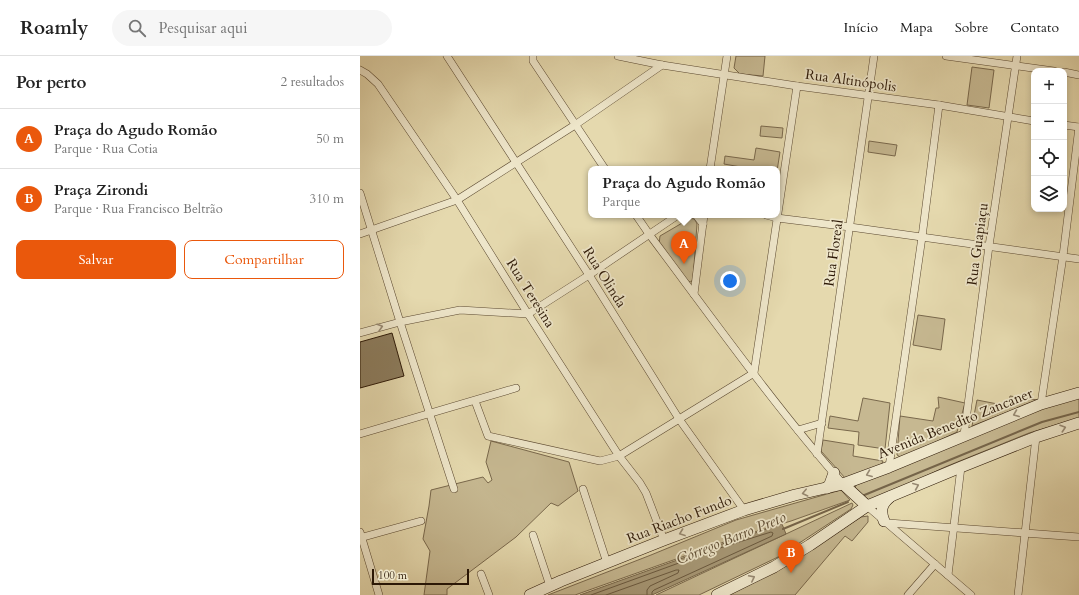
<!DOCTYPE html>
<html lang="pt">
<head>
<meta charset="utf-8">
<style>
	body { margin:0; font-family:Cardo,serif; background:#f6f6f6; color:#222 }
	.controls { position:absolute; right:12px; top:12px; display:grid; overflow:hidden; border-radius:8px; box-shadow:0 2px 6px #0003 }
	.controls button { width:36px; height:36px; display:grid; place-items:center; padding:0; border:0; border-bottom:1px solid #e0e0e0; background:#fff; color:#222; font:20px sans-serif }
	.scale { position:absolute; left:12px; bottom:10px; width:97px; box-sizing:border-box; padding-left:4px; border:2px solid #2c1806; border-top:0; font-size:11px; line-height:14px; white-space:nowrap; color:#2c1806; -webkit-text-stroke:3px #eee6ca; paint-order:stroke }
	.you { position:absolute; left:370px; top:225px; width:14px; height:14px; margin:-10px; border:3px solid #fff; border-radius:50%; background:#1a73e8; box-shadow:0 0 0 6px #1a73e833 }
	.badge { display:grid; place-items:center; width:26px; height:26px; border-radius:50%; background:#ea580c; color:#fff; font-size:13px; font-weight:700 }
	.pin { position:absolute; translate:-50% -33px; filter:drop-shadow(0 1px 2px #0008) }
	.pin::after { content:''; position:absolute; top:21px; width:14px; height:12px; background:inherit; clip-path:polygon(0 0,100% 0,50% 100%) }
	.popup { position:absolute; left:228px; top:110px; width:192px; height:52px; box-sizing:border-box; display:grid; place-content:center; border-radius:8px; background:#fff; filter:drop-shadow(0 1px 3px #0005); font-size:13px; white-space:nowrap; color:#767676 }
	.popup b { font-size:15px; color:#222 }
	.popup::after { content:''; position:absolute; left:50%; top:100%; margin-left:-8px; border:8px solid transparent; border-top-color:#fff }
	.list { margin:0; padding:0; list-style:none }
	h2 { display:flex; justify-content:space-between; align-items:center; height:52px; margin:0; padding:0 16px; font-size:17px }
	h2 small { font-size:13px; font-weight:400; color:#767676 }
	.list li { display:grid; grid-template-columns:26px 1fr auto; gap:12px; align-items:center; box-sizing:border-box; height:60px; padding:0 16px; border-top:1px solid #e0e0e0 }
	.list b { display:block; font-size:15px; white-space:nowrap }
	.list p { margin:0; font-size:13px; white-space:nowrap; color:#767676 }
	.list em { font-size:13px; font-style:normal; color:#767676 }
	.actions { display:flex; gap:8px; padding:12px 16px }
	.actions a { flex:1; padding:9px 0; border:1px solid #ea580c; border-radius:8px; text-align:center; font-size:14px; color:#ea580c }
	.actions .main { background:#ea580c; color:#fff }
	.icon { flex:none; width:22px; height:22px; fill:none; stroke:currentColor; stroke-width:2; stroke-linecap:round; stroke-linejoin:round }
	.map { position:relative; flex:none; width:719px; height:539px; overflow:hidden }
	header { display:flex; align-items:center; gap:24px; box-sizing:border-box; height:56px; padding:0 20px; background:#fff; border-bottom:1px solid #e0e0e0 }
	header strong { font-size:19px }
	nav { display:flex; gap:22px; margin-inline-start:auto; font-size:14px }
	.search { width:280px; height:36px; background:#f6f6f6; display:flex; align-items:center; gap:10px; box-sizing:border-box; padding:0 14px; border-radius:22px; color:#767676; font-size:15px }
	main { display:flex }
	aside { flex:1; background:#fff }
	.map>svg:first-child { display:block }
	.green { fill:#c6b891; stroke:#79684c }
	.water { fill:#a69775; stroke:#756449 }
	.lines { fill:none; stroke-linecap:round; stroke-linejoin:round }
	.shore { stroke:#69583e; stroke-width:1 }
	.stream { stroke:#756449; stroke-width:2 }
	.building { fill:#8c7c5d; stroke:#2c1806 }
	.street-casing { stroke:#5a4830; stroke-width:8 }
	.secondary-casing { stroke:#2c1806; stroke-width:12 }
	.street { stroke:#eee6ca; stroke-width:7 }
	.secondary { stroke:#eee6ca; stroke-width:11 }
	.oneway { stroke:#978972 }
	.labels { text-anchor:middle; stroke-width:3.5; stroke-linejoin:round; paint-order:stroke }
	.street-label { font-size:14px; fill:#2c1806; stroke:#eee6ca }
	.water-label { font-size:15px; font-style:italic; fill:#5d4b32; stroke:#eee6ca }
</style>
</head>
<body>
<header>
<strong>Roamly</strong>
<div class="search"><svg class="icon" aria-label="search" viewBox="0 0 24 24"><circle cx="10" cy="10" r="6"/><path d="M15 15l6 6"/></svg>Pesquisar aqui</div>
<nav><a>Início</a><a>Mapa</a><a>Sobre</a><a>Contato</a></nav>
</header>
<main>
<aside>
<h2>Por perto<small>2 resultados</small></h2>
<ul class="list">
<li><span class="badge">A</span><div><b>Praça do Agudo Romão</b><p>Parque · Rua Cotia</p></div><em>50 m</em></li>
<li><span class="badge">B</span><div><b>Praça Zirondi</b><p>Parque · Rua Francisco Beltrão</p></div><em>310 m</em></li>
</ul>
<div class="actions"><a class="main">Salvar</a><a>Compartilhar</a></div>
</aside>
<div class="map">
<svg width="719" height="539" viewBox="0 0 719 539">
	<rect width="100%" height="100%" fill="#e5d9ae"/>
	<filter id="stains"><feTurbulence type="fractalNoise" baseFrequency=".005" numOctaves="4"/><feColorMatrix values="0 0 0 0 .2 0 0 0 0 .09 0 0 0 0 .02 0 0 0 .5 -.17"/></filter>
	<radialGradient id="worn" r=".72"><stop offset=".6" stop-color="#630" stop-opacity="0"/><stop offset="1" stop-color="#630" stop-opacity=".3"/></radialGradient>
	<g class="green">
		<path d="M 376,0 L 405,0 L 403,20 L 380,18 L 374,12 Z"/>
		<path d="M 612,11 L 634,14 L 629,52 L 607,49 Z"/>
		<path d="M 401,70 L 423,72 L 422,82 L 400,80 Z"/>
		<path d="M 509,85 L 537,89 L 535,100 L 508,96 Z"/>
		<path d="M 396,92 L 420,96 L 417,115 L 417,113 L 392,113 L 364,108 L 365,100 L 394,104 Z"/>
		<path d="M 329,163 C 334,162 335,163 337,168 L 333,223 L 331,226 L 327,225 L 299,188 L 300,180 Z"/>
		<path d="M 558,259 L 585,263 L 581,294 L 553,289 Z"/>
		<path d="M 650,340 L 678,344 L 612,370 L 617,344 L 648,350 Z"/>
		<path d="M 719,340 L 719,362 L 669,377 L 585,411 L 534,435 L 510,444 L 507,443 L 495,432 L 496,429 C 569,397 642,363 719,340 Z"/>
		<path d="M 578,341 L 605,347 L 597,376 L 542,402 L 537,399 L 540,360 L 573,365 L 576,352 L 579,352 Z"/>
		<path d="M 503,342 L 530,347 L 525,393 L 498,389 L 499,376 L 468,372 L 470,360 L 498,365 Z"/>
		<path d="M 463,384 L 494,389 L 493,400 L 523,405 L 521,410 L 486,423 L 461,395 Z"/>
		<path d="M 131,385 L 209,406 L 218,435 L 198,450 L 191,447 L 156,481 L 87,533 L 87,539 L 64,539 L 70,495 L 63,483 L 69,450 L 71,434 L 123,421 L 128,427 L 132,424 L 126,406 Z"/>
		<path d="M 481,434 L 490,444 L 431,465 L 378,481 L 215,539 L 188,539 L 291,499 L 376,464 Z"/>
		<path d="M 492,447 L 493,449 L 491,453 L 418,501 L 339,539 L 296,539 Z"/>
		<path d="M 508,460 L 508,466 L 492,485 L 485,480 L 435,539 L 368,539 L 449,495 L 501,461 Z"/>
	</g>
	<path class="water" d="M 422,468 L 426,478 L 292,539 L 220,539 L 359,489 Z"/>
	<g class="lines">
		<g class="shore">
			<path d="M 231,539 L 360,492 L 411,476 L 413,477 L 412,480 L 294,534 L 292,536 L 292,539"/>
			<path d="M 246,539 L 316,514 L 319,514 L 318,517 L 290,530 L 287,534 L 287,539"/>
		</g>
		<g class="stream">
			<path d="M 502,440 L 682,366 L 719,356"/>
			<path d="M 423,473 L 488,446"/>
		</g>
	</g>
	<path class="building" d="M 32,277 L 44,320 L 0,332 L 0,286 Z"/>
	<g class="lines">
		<defs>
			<g id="street">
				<path d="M 87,0 L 229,219 L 319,363 L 384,454"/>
				<path d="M 173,0 L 173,5 L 245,113"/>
				<path d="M 258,0 L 302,9 L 437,30 L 579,49 L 674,65"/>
				<path d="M 586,0 L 694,15"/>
				<path d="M 0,14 L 7,18 L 18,28 L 97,144 L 168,258 L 259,400 L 280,427 L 286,437 L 304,484"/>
				<path d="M 704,16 L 719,19"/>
				<path d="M 704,69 L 719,71"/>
				<path d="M 350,113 L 367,0"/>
				<path d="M 0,137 L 40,266 L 94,433"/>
				<path d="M 276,159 L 289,178 C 352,262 414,349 483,428"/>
				<path d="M 336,159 L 343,168"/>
				<path d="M 406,159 L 417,162 L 490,171 L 719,203"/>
				<path d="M 0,178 L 97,144 L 215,69 L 302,9"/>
				<path d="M 334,238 L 344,159"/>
				<path d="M 0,277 L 40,266 L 100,254 L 168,258 L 229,219 L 318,159"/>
				<path d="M 115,345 L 128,380 L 240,405 L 259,400 L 394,317 L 437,30"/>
				<path d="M 681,348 L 703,200 L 719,71"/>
				<path d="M 438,374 L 462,367"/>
				<path d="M 0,378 L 156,332"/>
				<path d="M 604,379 L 629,190 L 657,0"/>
				<path d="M 457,398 L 514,0"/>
				<path d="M 529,411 L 562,181 L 579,49"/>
				<path d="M 223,433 L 247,507"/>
				<path d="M 507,450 L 611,539"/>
				<path d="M 528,467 L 719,481"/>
				<path d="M 0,476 L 19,539"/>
				<path d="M 173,479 L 190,530"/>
				<path d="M 0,482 L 61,465"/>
				<path d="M 121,518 L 129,539"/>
				<path d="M 588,519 L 601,411"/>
				<path d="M 548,539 L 575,508"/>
				<path d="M 658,539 L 676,381"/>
			</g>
			<g id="secondary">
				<path d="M 483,428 L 507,450"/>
				<path d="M 467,432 L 470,428 L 474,417"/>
				<path d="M 524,465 C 520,455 521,448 530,441"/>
				<path d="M 170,539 L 201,525 L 304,484 L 384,454 L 435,439 L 483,428 L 529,411 L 681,348 L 719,337"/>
				<path d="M 357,539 L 414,511 L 450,489 L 507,450 L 601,411 L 676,381 L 719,367"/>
			</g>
		</defs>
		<use href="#street" class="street-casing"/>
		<use href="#secondary" class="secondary-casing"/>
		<use href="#street" class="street"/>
		<use href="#secondary" class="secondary"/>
	</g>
	<defs><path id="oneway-chevron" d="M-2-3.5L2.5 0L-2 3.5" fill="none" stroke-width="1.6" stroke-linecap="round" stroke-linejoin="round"/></defs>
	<g class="oneway">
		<use href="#oneway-chevron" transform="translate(20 271) rotate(-16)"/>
		<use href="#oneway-chevron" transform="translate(656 358) rotate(158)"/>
		<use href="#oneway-chevron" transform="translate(703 372) rotate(-18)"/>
		<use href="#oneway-chevron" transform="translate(509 418) rotate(159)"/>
		<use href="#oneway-chevron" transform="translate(556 430) rotate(-23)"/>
		<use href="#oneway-chevron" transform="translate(445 437) rotate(167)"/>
		<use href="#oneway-chevron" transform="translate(322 477) rotate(160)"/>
		<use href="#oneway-chevron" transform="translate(392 522) rotate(-27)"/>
	</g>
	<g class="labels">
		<g class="street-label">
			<text transform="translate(491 24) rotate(8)" y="5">Rua Altinópolis</text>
			<text transform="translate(617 188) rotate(-82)" y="5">Rua Guapiaçu</text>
			<text transform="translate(473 197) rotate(-82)" y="5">Rua Floreal</text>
			<text transform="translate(245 221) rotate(58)" y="5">Rua Olinda</text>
			<text transform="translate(171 237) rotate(58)" y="5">Rua Teresina</text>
			<text transform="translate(595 367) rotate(-22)" y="5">Avenida Benedito Zancaner</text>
			<text transform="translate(319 463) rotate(-21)" y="5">Rua Riacho Fundo</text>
		</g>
		<g class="water-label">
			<text transform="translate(371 482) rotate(-22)" y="5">Córrego Barro Preto</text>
		</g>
	</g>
	<rect width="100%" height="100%" filter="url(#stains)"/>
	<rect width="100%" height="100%" fill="url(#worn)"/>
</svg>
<div class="controls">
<button>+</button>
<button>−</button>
<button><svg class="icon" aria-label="locate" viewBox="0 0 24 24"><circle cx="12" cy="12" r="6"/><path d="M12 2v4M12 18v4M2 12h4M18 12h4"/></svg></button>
<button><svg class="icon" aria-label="layers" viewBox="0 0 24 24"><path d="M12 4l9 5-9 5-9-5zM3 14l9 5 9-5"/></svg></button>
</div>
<div class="scale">100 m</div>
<div class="you"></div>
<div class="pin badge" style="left:324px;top:208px">A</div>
<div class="popup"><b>Praça do Agudo Romão</b>Parque</div>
<div class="pin badge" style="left:431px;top:517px">B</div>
</div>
</main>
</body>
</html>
